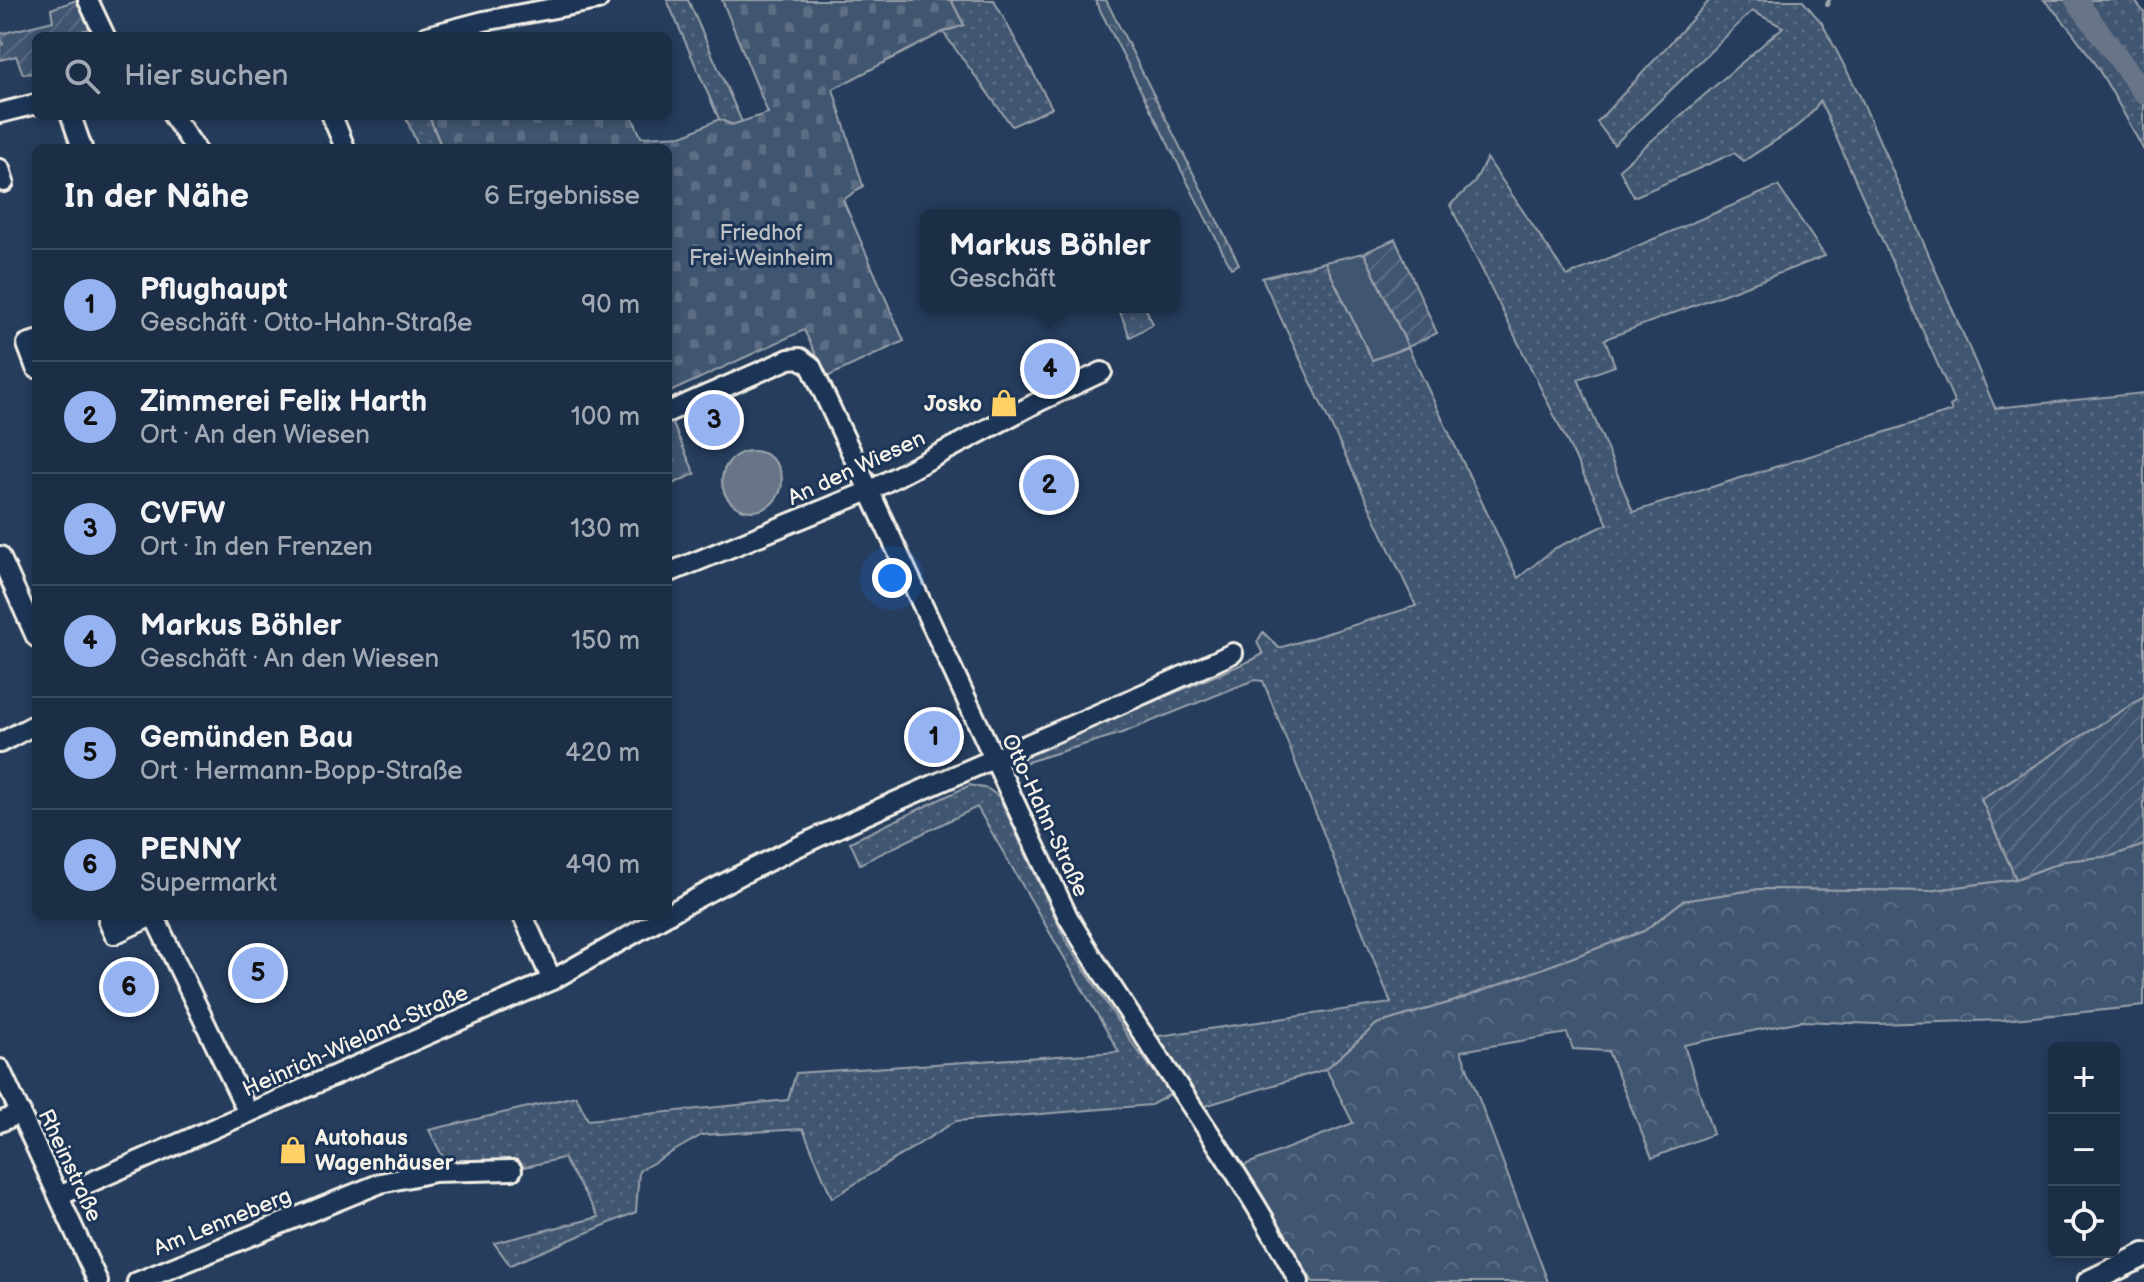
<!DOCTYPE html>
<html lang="de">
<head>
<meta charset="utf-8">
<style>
	body { margin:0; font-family:"Balsamiq Sans",sans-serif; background:#25364d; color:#f1f3f6 }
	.controls { position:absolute; right:24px; bottom:24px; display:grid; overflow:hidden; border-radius:12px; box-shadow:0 4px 12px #0003 }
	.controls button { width:72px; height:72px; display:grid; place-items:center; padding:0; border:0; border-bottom:2px solid #3a4a5f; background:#1c2e46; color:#f1f3f6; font:40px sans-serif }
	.you { position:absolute; left:892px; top:578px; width:28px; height:28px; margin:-20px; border:6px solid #fff; border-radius:50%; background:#1a73e8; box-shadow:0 0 0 12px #1a73e833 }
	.badge { display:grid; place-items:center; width:52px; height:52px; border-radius:50%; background:#95b2f1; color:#111; font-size:26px; font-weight:700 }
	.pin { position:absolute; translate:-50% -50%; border:4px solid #fff; box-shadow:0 2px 8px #0006 }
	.popup { position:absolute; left:920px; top:209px; width:260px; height:104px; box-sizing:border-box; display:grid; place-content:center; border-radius:12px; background:#1c2e46; filter:drop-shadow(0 2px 6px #0005); font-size:26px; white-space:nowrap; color:#a0a8b3 }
	.popup b { font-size:30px; color:#f1f3f6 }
	.popup::after { content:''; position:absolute; left:50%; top:100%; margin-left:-16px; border:16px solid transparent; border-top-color:#1c2e46 }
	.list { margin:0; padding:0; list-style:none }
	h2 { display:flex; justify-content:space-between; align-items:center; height:104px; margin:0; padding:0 32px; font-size:34px }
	h2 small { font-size:26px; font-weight:400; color:#a0a8b3 }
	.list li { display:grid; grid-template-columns:52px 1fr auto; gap:24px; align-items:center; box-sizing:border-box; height:112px; padding:0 32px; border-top:2px solid #3a4a5f }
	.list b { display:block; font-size:30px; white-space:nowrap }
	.list p { margin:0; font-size:26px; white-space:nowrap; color:#a0a8b3 }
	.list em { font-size:26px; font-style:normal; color:#a0a8b3 }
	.icon { flex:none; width:44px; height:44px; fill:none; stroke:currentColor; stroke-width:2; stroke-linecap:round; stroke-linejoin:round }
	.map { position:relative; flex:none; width:2144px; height:1282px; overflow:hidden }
	.search { position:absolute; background:#1c2e46; box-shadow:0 4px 12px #0003; left:32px; top:32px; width:640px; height:88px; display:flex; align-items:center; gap:20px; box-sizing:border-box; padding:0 28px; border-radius:12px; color:#a0a8b3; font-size:30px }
	.panel { position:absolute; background:#1c2e46; box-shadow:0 4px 12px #0003; left:32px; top:144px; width:640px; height:776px; border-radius:12px }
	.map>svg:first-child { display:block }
	.grass { fill:url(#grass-dots); stroke:#9aa2ac; stroke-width:2 }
	.forest { fill:url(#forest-crowns); stroke:#9aa2ac; stroke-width:2 }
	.cemetery { fill:url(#cemetery-stones); stroke:#9aa2ac; stroke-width:2 }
	.garden { fill:url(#garden-furrows); stroke:#9aa2ac; stroke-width:2 }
	.pitch { fill:#40546f; stroke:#9aa2ac; stroke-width:2 }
	.water { fill:#677588; stroke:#9fa7ae; stroke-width:2 }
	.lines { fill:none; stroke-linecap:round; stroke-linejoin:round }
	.stream { stroke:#9fa7ae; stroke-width:4 }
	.river { stroke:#677588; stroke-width:22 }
	.minor-casing { stroke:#f4f1e8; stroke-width:24 }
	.major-casing { stroke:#f4f1e8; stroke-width:28 }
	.minor { stroke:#1d3557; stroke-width:18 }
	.major { stroke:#1d3557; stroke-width:22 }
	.labels { text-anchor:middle; stroke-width:6; stroke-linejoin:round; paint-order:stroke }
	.park-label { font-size:22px; fill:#bec2c4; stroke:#1d3557 }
	.poi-label { font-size:22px; font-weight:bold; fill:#f4f1e8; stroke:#1d3557; text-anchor:end }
	.street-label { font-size:22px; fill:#f4f1e8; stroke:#1d3557 }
</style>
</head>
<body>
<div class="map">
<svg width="2144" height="1282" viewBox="0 0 2144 1282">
	<defs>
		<pattern id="grass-dots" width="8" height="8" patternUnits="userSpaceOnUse" patternTransform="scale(2)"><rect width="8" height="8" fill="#40546f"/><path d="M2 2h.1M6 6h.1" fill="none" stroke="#5c6d84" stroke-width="1.8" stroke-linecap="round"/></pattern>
		<pattern id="forest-crowns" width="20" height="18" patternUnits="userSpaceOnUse" patternTransform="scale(2)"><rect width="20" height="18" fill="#40546f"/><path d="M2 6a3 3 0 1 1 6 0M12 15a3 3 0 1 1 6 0" fill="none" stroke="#5c6d84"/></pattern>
		<pattern id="cemetery-stones" width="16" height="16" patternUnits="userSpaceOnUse" patternTransform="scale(2)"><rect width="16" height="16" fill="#40546f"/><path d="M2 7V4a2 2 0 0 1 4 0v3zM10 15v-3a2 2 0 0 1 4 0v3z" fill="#5c6d84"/></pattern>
		<pattern id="garden-furrows" width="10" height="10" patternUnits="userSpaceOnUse" patternTransform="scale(2)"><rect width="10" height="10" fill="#40546f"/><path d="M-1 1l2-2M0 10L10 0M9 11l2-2" fill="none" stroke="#5c6d84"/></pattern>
	</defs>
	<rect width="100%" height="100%" fill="#263d5d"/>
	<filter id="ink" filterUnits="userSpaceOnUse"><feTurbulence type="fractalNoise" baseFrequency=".0125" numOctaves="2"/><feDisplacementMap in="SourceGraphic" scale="16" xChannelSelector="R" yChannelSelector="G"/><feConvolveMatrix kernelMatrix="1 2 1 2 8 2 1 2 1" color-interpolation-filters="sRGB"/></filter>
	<g filter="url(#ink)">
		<g class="grass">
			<path d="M 667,0 L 688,0 L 742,122 L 732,125 L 719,119 Z"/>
			<path d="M 951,0 L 994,0 L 1052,108 L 1012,126 L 943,32 L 964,25 Z"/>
			<path d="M 1710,0 L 1802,0 L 1822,23 L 1861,98 L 1995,408 L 2144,393 L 2144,697 L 1981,799 L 2016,879 L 1929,891 L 1760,889 L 1683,901 L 1644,931 L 1455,1001 L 1377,1024 L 1326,1069 L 1195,1109 L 1145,1038 L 1391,1003 L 1263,681 L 1254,680 L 1125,732 L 1021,764 L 1011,771 L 1016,760 L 1252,660 L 1263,654 L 1257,642 L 1263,632 L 1279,648 L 1416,606 L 1262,278 L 1325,262 L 1372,360 L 1408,347 L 1518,578 L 1555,548 L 1608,524 L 1450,205 L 1474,183 L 1487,158 L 1567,276 L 1778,186 L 1825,256 L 1605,339 L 1615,366 L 1578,379 L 1633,512 L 1952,411 L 1950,406 L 1955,403 L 1820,101 C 1804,128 1769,143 1744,161 L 1734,153 L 1634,197 L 1619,169 L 1783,27 L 1752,11 L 1614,145 L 1597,122 Z"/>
			<path d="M 2044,0 L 2134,0 L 2144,12 L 2144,151 C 2115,96 2088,44 2044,0 Z"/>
			<path d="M 405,116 L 429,116 L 442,148 L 419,148 Z"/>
			<path d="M 1118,307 L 1145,307 L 1153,324 L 1130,337 Z"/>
			<path d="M 970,785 L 988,789 L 999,797 L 1065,939 L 1132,1043 L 1171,1094 L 1151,1105 L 956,1121 L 832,1198 L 803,1129 L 702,1135 L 639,1171 L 636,1212 L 510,1265 L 494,1243 L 599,1217 L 563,1158 L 512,1170 L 450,1171 L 429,1130 L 576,1096 L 588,1120 L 788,1100 L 796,1073 L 1119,1052 L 977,807 L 860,864 L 850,842 Z"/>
		</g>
		<g class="forest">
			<path d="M 1095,0 L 1106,0 L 1239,264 L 1231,268 Z"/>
			<path d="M 671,420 L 695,474 L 668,486 L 668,421 Z"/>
			<path d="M 2144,845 L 2144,1006 L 2003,1020 L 1877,1024 L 1801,1021 L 1684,1045 L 1713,1134 L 1652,1158 L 1608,1051 L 1573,1049 L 1567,1033 L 1461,1051 L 1548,1282 L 1313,1282 L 1242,1166 L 1353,1123 L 1326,1069 L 1377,1024 L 1455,1001 L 1644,931 L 1683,901 L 1760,889 L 1929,891 L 2016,879 L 2064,861 L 2111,856 Z"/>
		</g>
		<path class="cemetery" d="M 722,0 L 951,0 L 964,25 L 943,32 L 833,89 L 863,186 L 843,200 L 904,341 L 827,377 L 804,330 L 668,393 L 668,148 L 442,148 L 429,116 L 632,116 L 641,137 L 685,135 L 719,119 L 732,125 L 768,113 Z"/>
		<g class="garden">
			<path d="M 77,0 L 85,0 L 97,27 L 62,36 L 36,36 L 36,73 L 23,74 L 16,56 L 0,60 L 0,46 L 3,44 L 0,34 L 53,21 L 51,9 Z"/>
			<path d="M 1395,239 L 1437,333 L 1408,347 L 1364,253 Z"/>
			<path d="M 2144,697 L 2144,845 L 2111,856 L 2064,861 L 2016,879 L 1981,799 Z"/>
		</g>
		<path class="pitch" d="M 1364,253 L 1408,347 L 1372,360 L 1325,262 Z"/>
		<circle class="water" cx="752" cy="481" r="30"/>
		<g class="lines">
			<path class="stream" d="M 1827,5 L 1829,0"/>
			<path class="river" d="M 2076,0 L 2144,93"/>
			<defs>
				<g id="minor">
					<path d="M 88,0 L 105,36"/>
					<path d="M 427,36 L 484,21 L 598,0"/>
					<path d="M 0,113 L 36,104"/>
					<path d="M 71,116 L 82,148"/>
					<path d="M 173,116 L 195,148"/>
					<path d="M 332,116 L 345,148"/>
					<path d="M 0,169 L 4,182"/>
					<path d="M 36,341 L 27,344 L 36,368"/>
					<path d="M 668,412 L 789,359 L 800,358 L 811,366 L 1068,917 C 1141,1041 1233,1154 1299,1282"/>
					<path d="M 0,556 L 36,637"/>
					<path d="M 668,573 L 869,491 L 1040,401 L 1102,372"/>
					<path d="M 0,743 L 36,724"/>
					<path d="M 668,914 C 848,812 1046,742 1233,653"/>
					<path d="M 119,916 L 108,921 L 114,934 L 152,916"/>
					<path d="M 154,916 L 248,1113"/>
					<path d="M 523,916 L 552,980"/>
					<path d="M 0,1069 L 98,1282"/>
					<path d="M 0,1122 L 21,1113"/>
					<path d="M 59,1196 L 552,980 L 665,916"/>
					<path d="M 137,1282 L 381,1183 L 434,1172 L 512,1170"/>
				</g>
				<path id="major" d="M 2089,1282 L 2144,1255"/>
			</defs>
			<use href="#minor" class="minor-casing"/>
			<use href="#major" class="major-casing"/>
			<use href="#minor" class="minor"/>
			<use href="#major" class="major"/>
		</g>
	</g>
	<defs>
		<symbol id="shop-bare" viewBox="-9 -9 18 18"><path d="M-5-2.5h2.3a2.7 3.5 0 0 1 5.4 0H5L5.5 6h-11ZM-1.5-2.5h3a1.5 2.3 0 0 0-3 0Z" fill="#ffd166" stroke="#1d3557" stroke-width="2.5" paint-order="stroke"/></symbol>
	</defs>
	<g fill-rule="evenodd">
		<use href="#shop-bare" x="984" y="383" width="40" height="40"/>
		<use href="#shop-bare" x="273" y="1130" width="40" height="40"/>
	</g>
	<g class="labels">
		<g class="park-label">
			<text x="761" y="240">Friedhof<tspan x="761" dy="25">Frei-Weinheim</tspan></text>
		</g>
		<g class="poi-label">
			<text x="982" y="411">Josko</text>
			<text x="315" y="1145" text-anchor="start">Autohaus<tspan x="315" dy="25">Wagenhäuser</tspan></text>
		</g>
		<g class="street-label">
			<text transform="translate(856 467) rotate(-25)" y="8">An den Wiesen</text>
			<text transform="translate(1046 815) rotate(65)" y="8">Otto-Hahn-Straße</text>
			<text transform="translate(355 1040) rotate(-24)" y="8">Heinrich-Wieland-Straße</text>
			<text transform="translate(71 1165) rotate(65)" y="8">Rheinstraße</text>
			<text transform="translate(222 1221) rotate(-22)" y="8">Am Lenneberg</text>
		</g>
	</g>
</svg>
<div class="controls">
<button>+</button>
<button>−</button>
<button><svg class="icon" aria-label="locate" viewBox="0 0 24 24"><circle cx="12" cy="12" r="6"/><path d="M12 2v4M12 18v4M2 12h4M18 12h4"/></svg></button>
</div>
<div class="you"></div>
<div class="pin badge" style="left:934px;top:737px">1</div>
<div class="pin badge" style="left:1049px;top:485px">2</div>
<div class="pin badge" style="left:714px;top:420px">3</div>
<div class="pin badge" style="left:1050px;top:369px">4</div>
<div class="popup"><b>Markus Böhler</b>Geschäft</div>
<div class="pin badge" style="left:258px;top:973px">5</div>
<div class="pin badge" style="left:129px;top:987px">6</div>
<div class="search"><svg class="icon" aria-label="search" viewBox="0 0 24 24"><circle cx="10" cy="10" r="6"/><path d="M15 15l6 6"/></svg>Hier suchen</div>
<section class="panel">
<h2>In der Nähe<small>6 Ergebnisse</small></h2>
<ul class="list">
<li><span class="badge">1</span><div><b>Pflughaupt</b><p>Geschäft · Otto-Hahn-Straße</p></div><em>90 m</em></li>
<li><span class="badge">2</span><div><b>Zimmerei Felix Harth</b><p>Ort · An den Wiesen</p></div><em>100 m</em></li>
<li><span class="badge">3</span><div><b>CVFW</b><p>Ort · In den Frenzen</p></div><em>130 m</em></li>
<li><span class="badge">4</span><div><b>Markus Böhler</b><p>Geschäft · An den Wiesen</p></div><em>150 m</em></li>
<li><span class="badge">5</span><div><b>Gemünden Bau</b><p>Ort · Hermann-Bopp-Straße</p></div><em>420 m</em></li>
<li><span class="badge">6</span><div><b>PENNY</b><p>Supermarkt</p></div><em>490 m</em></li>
</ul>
</section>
</div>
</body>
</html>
